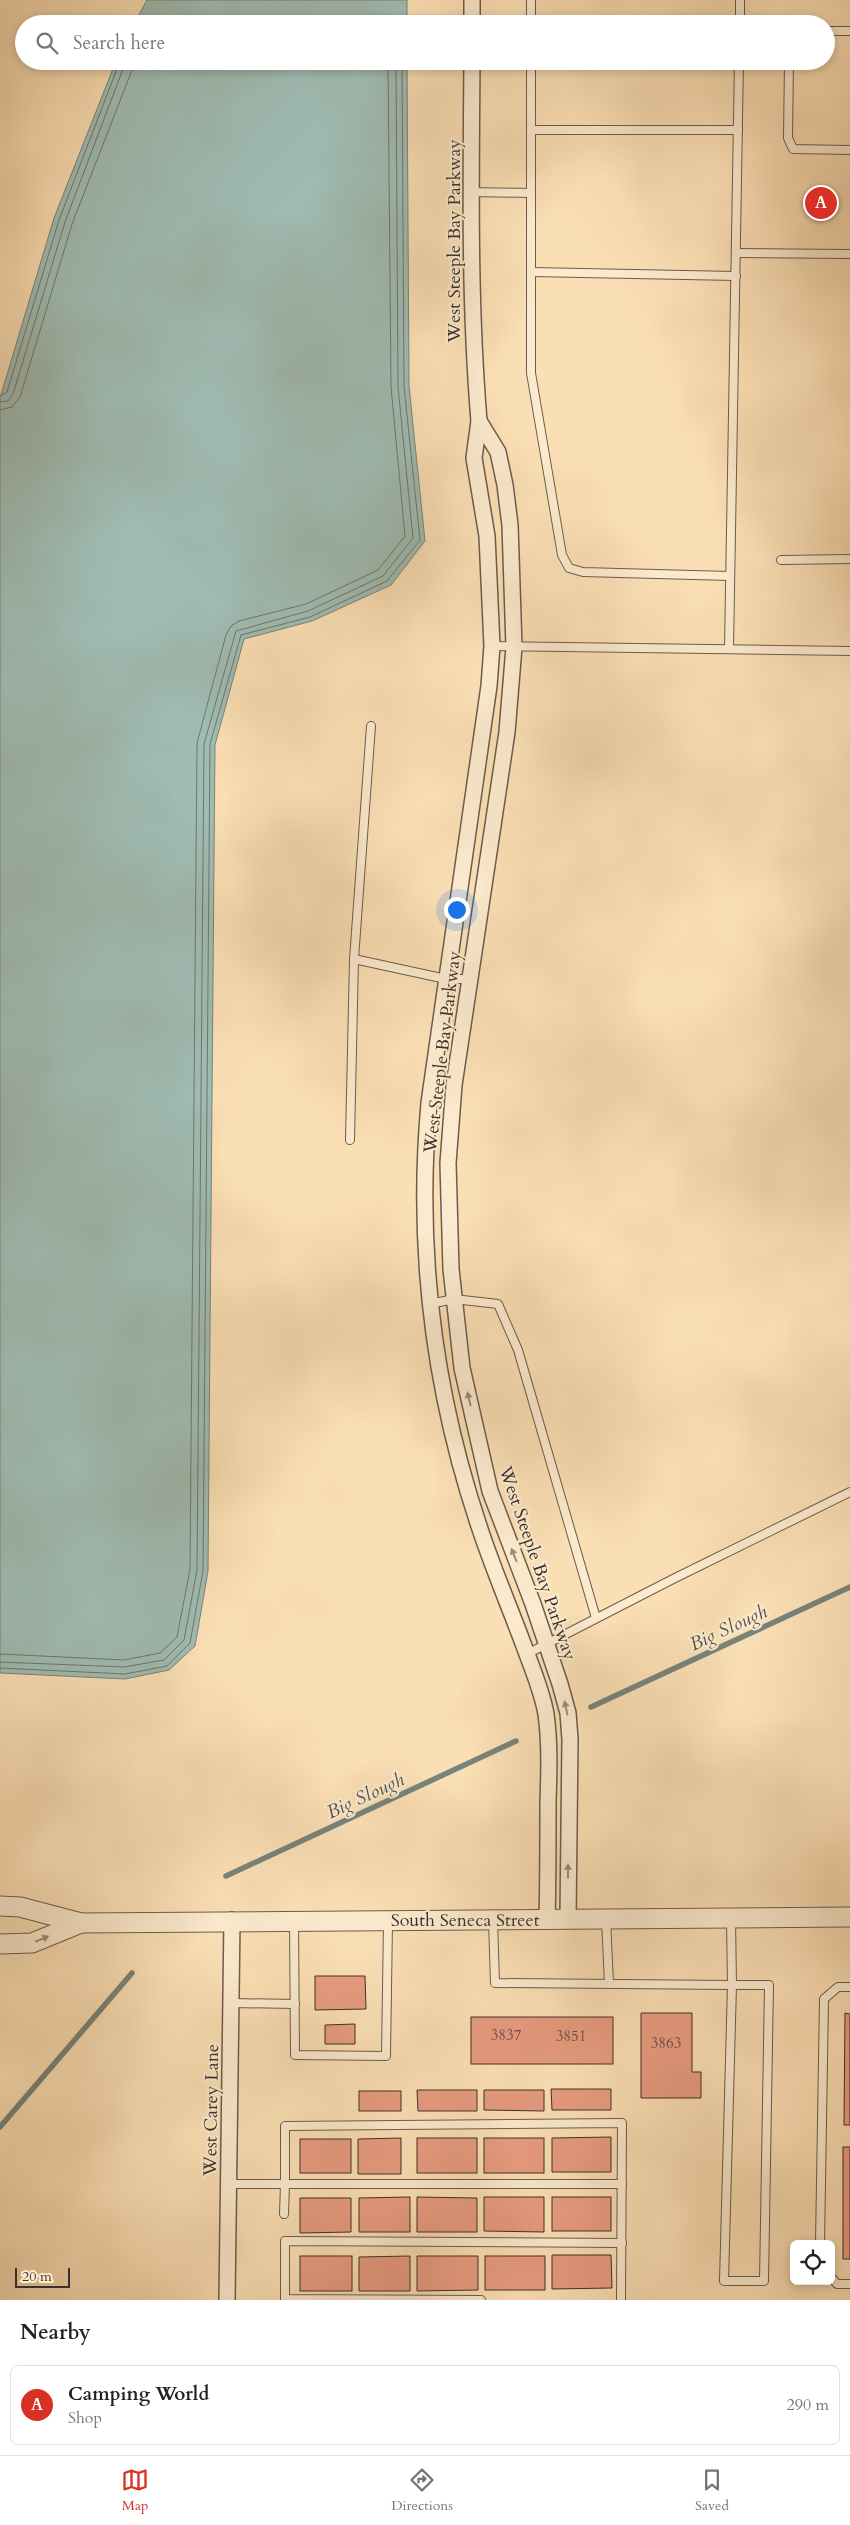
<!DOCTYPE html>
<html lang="en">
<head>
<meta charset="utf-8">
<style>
	body { margin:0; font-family:Cardo,serif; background:#f6f6f6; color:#222 }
	.controls { position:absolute; right:15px; bottom:15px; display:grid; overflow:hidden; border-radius:8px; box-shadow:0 2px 8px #0003 }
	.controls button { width:45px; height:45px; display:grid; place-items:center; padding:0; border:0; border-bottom:1px solid #e0e0e0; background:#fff; color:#222; font:25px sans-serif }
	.scale { position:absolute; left:15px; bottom:12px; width:55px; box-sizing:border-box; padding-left:5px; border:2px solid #3c302a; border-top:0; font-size:14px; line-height:18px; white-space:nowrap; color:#3c302a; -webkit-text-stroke:4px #fceace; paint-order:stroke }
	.you { position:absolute; left:456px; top:909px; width:18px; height:18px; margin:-12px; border:4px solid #fff; border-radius:50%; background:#1a73e8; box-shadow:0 0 0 8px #1a73e833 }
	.badge { display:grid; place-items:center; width:32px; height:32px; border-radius:50%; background:#d93025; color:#fff; font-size:16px; font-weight:700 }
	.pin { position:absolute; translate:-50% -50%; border:2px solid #fff; box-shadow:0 1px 5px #0006 }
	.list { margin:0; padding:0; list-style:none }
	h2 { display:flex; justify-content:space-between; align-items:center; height:65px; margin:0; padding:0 20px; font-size:21px }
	h2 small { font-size:16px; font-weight:400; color:#767676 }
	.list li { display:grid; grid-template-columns:32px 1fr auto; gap:15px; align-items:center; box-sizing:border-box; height:80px; margin:0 10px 10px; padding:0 10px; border:1px solid #e0e0e0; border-radius:8px }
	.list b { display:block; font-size:19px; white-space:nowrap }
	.list p { margin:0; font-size:16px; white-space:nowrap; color:#767676 }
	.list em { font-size:16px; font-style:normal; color:#767676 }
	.icon { flex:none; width:28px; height:28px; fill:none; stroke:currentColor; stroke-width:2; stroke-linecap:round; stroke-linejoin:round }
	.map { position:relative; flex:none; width:850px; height:2300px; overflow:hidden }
	.search { position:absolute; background:#fff; box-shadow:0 2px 8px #0003; left:15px; right:15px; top:15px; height:55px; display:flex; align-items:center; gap:12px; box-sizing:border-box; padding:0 18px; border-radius:28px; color:#767676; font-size:19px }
	.sheet { height:155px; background:#fff }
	nav { display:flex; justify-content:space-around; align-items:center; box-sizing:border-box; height:70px; border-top:1px solid #e0e0e0; background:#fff; font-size:14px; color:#767676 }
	nav a { display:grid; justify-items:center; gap:2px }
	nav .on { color:#d93025 }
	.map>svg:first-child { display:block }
	.water { fill:#9fbcb3; stroke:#77847c }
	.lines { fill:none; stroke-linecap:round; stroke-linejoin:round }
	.shore { stroke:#6e766e; stroke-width:1 }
	.stream { stroke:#77847c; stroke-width:5.5 }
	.building { fill:#e89b80; stroke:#3c302a }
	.service-casing { stroke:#6c5c4c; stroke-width:10 }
	.minor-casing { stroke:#6c5c4c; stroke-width:18 }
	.tertiary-casing { stroke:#6c5c4c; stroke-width:21 }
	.service { stroke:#fceace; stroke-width:8 }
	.minor { stroke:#fceace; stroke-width:15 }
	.tertiary { stroke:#fceace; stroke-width:19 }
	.oneway { fill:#9c8d7c }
	.labels { text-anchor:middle; stroke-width:4; stroke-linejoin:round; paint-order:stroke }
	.number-label { font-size:15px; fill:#674b40 }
	.street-label { font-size:18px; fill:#3c302a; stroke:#fceace }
	.water-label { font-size:19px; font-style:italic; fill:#55534c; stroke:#fceace }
</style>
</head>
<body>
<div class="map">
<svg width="850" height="2300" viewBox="0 0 850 2300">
	<rect width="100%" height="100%" fill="#fbdfb4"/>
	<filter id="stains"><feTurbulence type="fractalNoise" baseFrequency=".004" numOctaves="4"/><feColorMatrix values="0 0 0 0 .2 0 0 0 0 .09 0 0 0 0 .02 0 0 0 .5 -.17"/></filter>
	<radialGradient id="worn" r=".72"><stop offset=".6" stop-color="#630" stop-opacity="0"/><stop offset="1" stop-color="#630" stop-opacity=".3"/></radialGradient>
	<g class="water">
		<path d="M 147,0 L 407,0 L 407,24 L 134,24 Z"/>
		<path d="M 116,61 L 407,61 L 409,386 L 425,541 L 391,585 L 312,621 L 244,639 L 215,745 L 208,1571 L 195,1646 L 169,1670 L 125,1679 L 0,1673 L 0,398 L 54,218 Z"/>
	</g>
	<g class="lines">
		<g class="shore">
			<path d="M 0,396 L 7,392 L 59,220 L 120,61"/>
			<path d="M 0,402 L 8,401 L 13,394 L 65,222 L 126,61"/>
			<path d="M 0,410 L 12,407 L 20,397 L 72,224 L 132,70 L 134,61"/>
			<path d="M 0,1654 L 124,1660 L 160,1653 L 177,1637 L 190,1569 L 197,743 L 226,635 L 231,626 L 239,621 L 306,604 L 378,570 L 405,536 L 391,387 L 388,61"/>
			<path d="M 0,1662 L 124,1667 L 164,1660 L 184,1640 L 197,1570 L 204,744 L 236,631 L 308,611 L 383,576 L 413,538 L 398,387 L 396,61"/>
			<path d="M 0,1668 L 125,1674 L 167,1666 L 190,1643 L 203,1571 L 210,744 L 241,635 L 310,617 L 387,581 L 420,540 L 404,386 L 402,61"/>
		</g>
		<g class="stream">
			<path d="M 591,1707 L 850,1587"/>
			<path d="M 226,1876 L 516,1741"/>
			<path d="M 0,2127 L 132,1973"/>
		</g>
	</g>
	<g class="building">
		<path d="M 315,1976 L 365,1976 L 366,2009 L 315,2010 Z"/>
		<path d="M 641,2013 L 692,2013 L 692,2072 L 701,2072 L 701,2098 L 641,2098 Z"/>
		<path d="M 845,2013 L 850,2014 L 850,2125 L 844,2125 Z"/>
		<rect x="471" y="2017" width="142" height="47"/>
		<path d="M 355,2024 L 355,2044 L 325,2044 L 325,2025 Z"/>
		<path d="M 551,2089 L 611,2089 L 611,2110 L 552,2110 Z"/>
		<path d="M 417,2090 L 477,2090 L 477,2111 L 418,2111 Z"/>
		<path d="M 484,2090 L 544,2090 L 544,2111 L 484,2110 Z"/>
		<rect x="359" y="2091" width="42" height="20"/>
		<path d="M 611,2137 L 611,2172 L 552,2172 L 552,2138 Z"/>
		<path d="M 401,2138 L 401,2174 L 358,2174 L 358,2139 Z"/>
		<rect x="417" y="2138" width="60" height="35"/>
		<rect x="484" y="2138" width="60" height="35"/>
		<rect x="300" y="2139" width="51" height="34"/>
		<rect x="843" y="2147" width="7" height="112"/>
		<path d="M 410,2197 L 410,2232 L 359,2232 L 359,2198 Z"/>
		<path d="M 417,2197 L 477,2198 L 477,2232 L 417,2232 Z"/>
		<path d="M 484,2197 L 544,2197 L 544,2232 L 484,2231 Z"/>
		<rect x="552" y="2197" width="59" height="34"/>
		<path d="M 300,2198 L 351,2198 L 351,2232 L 300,2233 Z"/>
		<path d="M 552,2255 L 611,2255 L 612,2288 L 552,2289 Z"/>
		<rect x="300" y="2256" width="52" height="35"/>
		<path d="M 410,2256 L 410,2291 L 359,2291 L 359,2257 Z"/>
		<path d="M 417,2256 L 478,2256 L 478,2290 L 417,2291 Z"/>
		<rect x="485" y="2256" width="60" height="34"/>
	</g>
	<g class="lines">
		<defs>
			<g id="service">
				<path d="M 531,0 L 531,24"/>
				<path d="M 740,24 L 740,0"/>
				<path d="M 826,31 L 850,31"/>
				<path d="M 531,61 L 531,193"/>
				<path d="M 789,61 L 788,138 L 793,149 L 850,150"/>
				<path d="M 531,130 L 738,130"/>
				<path d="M 471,192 L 531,193 L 531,373 L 562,555 L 569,568 L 583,572 L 730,576"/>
				<path d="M 736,253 L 850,254"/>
				<path d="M 531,272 L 736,276"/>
				<path d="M 781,560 L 850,559"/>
				<path d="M 492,646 L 850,651"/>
				<path d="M 729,649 L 739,61"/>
				<path d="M 354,959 L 446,979 L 469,979"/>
				<path d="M 350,1140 L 354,959 L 371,726"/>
				<path d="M 430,1304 L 454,1299 L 498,1304 L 518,1350 L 596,1618"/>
				<path d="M 527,1654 L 675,1578 L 850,1492"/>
				<path d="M 606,1919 L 609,1984"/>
				<path d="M 294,1920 L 295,2055 L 386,2056 L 388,1922"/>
				<path d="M 493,1920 L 495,1983 L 732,1985 L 731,1919"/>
				<path d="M 732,1985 L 769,1985 L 764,2281 L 724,2281 Z"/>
				<path d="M 231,2003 L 295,2004"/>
				<path d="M 228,2184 L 285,2184 L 285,2126 L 622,2123 L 621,2300"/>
				<path d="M 284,2214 L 285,2184 L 622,2184"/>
				<path d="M 820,2244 L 824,1999 L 838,1987 L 850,1987"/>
				<path d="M 831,2277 L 837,2284 L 850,2284"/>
				<path d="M 481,2300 L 285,2299 L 285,2241 L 622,2243"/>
			</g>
			<g id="minor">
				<path d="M 472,24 L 472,0"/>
				<path d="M 472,61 C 471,181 469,301 479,421"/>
				<path d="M 547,1920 C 548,1880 548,1841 548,1802 C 549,1773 550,1743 546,1714 C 542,1691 532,1668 524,1646 C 510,1608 494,1571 481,1532 C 434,1394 416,1248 429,1103 L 489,686 L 492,646 L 487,536 L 474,458 L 479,421 L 498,452 L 505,485 L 510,525 L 514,647 L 507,732 L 454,1085 L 448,1163 L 451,1269 L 462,1368 L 490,1491 L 533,1604 L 560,1684 L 568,1713 L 570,1739 L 568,1919"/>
				<path d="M 227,2300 L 232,1920"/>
			</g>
			<g id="tertiary">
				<path d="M 0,1906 L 20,1907 L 81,1923 L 850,1917"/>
				<path d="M 0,1944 L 32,1943 L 81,1923"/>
			</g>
		</defs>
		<use href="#service" class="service-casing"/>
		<use href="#minor" class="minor-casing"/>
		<use href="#tertiary" class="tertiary-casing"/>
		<use href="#service" class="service"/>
		<use href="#minor" class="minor"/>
		<use href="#tertiary" class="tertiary"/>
	</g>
	<defs><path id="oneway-solid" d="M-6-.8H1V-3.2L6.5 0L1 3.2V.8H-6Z" transform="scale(1.25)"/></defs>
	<g class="oneway">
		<use href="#oneway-solid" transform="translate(469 1399) rotate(-103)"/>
		<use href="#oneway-solid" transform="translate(514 1555) rotate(-111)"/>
		<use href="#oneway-solid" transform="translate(566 1708) rotate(-102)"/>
		<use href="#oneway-solid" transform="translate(568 1871) rotate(-90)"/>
		<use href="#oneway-solid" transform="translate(42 1939) rotate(-23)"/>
	</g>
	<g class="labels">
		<g class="number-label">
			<text x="506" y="2040">3837</text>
			<text x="571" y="2041">3851</text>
			<text x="666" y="2048">3863</text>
		</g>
		<g class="street-label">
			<text transform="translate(454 241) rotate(-90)" y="6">West Steeple Bay Parkway</text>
			<text transform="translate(442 1052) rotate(-83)" y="6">West Steeple Bay Parkway</text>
			<text transform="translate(538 1563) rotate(71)" y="6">West Steeple Bay Parkway</text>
			<text x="465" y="1926">South Seneca Street</text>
			<text transform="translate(211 2110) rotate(-89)" y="6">West Carey Lane</text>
		</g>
		<g class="water-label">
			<text transform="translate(728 1627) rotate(-25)" y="7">Big Slough</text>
			<text transform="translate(365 1795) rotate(-25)" y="7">Big Slough</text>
		</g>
	</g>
	<rect width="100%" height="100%" filter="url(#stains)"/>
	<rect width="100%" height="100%" fill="url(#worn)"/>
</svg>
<div class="controls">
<button><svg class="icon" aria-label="locate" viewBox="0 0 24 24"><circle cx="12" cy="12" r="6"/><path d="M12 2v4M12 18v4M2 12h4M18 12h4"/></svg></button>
</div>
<div class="scale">20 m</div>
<div class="you"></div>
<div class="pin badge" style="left:821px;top:203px">A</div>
<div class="search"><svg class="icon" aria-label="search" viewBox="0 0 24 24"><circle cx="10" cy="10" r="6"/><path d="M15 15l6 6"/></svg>Search here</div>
</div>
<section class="sheet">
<h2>Nearby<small></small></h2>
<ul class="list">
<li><span class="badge">A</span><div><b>Camping World</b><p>Shop</p></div><em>290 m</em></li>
</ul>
</section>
<nav>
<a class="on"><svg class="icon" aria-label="map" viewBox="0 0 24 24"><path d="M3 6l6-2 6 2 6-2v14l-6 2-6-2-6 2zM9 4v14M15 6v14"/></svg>Map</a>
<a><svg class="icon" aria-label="directions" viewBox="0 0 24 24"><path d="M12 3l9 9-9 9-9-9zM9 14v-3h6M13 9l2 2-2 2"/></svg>Directions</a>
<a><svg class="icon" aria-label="saved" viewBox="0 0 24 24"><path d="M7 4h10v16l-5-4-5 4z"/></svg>Saved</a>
</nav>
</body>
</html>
